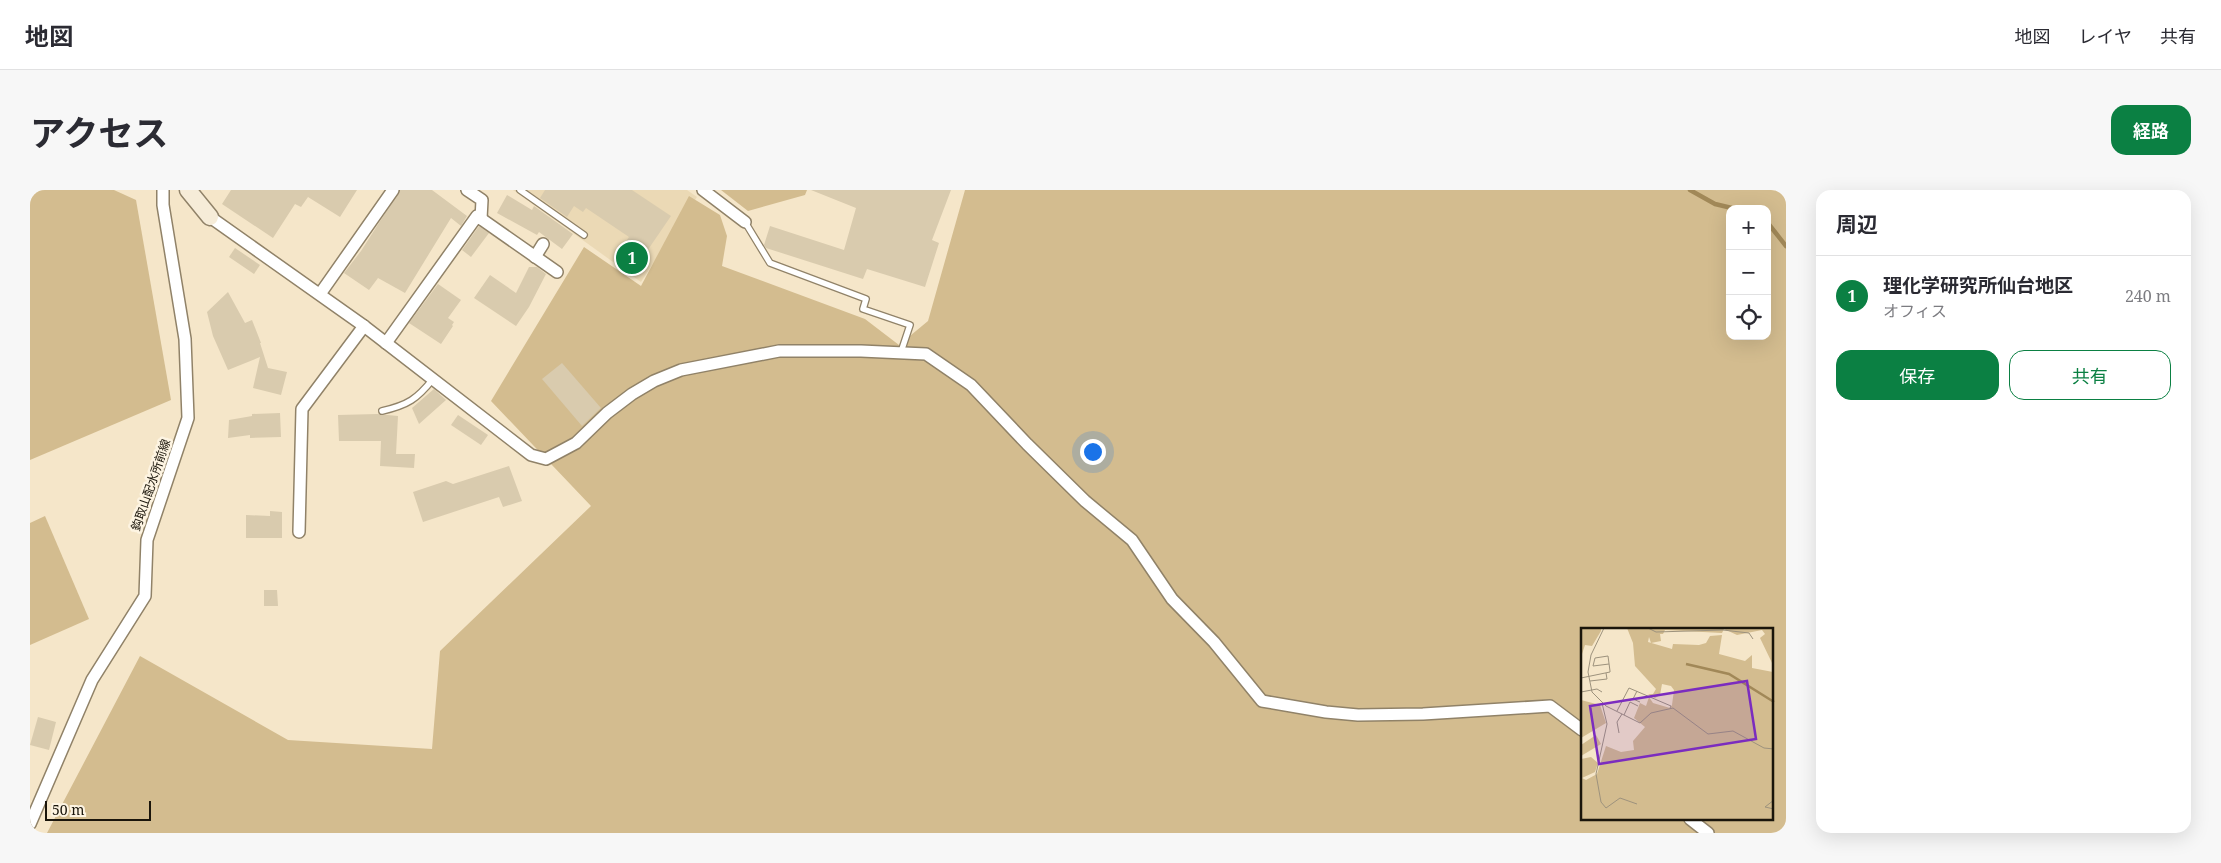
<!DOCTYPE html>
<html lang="ja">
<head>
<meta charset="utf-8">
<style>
	body { margin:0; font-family:"Noto Serif","Noto Sans JP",serif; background:#f7f7f7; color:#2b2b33 }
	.controls { position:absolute; right:15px; top:15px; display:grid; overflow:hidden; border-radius:10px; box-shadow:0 5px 20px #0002 }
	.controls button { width:45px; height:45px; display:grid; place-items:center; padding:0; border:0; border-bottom:1px solid #e1e1e2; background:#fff; color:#2b2b33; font:25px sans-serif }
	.scale { position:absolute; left:15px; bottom:12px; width:106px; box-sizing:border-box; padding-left:5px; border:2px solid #1a150b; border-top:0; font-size:14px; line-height:18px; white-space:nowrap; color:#1a150b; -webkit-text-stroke:4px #fdf4e2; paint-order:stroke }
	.you { position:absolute; left:1062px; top:261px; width:18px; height:18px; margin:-12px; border:4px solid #fff; border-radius:50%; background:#1a73e8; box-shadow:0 0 0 8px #1a73e833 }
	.badge { display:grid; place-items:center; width:32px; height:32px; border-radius:50%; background:#0b8043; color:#fff; font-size:16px; font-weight:700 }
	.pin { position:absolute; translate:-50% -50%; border:2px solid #fff; box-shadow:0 1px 5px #0006 }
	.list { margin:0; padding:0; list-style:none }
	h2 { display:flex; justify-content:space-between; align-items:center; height:65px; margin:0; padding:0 20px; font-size:21px }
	h2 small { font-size:16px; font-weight:400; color:#7c7c81 }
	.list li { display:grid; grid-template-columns:32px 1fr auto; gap:15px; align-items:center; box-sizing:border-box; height:80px; padding:0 20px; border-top:1px solid #e1e1e2 }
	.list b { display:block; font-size:19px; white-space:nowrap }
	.list p { margin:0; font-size:16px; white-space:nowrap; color:#7c7c81 }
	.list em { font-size:16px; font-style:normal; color:#7c7c81 }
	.actions { display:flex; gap:10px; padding:15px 20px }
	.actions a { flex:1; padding:11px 0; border:1px solid #0b8043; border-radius:15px; text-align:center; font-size:18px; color:#0b8043 }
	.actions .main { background:#0b8043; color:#fff }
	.icon { flex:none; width:28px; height:28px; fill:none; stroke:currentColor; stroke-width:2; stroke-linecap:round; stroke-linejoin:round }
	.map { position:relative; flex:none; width:1756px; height:643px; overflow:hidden; border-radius:15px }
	header { display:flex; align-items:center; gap:30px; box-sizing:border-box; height:70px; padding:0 25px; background:#fff; border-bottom:1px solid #e1e1e2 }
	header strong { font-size:24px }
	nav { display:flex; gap:28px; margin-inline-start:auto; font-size:18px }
	.intro { display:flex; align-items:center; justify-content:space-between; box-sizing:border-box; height:120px; padding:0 30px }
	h1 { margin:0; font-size:35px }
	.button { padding:12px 22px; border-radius:15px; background:#0b8043; color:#fff; font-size:18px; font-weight:700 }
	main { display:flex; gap:30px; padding:0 30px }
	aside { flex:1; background:#fff; border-radius:15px; box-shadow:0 5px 20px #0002 }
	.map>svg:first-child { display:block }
	.built { fill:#ebd9b5 }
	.green { fill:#d3bc8f; fill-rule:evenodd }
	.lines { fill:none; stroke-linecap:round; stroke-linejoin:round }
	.stream { stroke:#a18858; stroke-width:4.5 }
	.building { fill:#d9cbae }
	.lane-casing { stroke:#908268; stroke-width:8 }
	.street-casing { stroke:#908268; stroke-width:14 }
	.secondary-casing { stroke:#908268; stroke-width:19 }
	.lane { stroke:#fff; stroke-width:5.5 }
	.street { stroke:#fff; stroke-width:11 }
	.secondary { stroke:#f6ecd8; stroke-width:16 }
	.labels { text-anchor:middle; stroke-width:5; stroke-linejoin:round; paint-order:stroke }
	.street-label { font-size:12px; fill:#1a150b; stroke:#fdf4e2 }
	.inset-river { fill:none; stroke:#a18858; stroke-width:2.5 }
	.inset-road { fill:none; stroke:#9d927d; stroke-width:1 }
	.view { fill:#7b2cbf; fill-opacity:0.15; stroke:#7b2cbf; stroke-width:2.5 }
	.inset-edge { fill:none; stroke:#1a150b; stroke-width:2.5 }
</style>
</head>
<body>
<header>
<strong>地図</strong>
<nav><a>地図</a><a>レイヤ</a><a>共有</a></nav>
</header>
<div class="intro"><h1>アクセス</h1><a class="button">経路</a></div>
<main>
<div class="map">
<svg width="1756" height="643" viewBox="0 0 1756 643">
	<rect width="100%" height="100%" fill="#f5e6c9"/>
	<path class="built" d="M 483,0 L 657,0 L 667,7 L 611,92 Z"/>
	<g class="green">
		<path d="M 0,0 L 84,0 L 106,10 L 141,210 L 0,270 Z"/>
		<path d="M 691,0 L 777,0 L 775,5 L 718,21 Z"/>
		<path d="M 935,0 L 1756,0 L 1756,643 L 17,643 L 110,466 L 258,550 L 402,559 L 410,461 L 561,316 L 461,211 L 554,57 L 611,96 L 659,6 L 690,25 L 697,46 L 692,76 L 835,129 L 869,155 L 898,131 ZM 1700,19 L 1737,19 L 1737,146 L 1700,146 ZM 1552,439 L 1742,439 L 1742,629 L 1552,629 Z"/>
		<path d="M 15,326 L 59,429 L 0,455 L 0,333 Z"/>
	</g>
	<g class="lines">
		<g class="stream">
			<path d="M 1660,0 L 1685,14 L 1706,19"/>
			<path d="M 1737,32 L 1756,56"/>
		</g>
	</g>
	<g class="building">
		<path d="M 201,0 L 327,0 L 310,27 L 278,7 L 271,17 L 265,14 L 243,48 L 192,14 Z"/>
		<path d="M 370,0 L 402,0 L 437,26 L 431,36 L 421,28 L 375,103 L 348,88 L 339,100 L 314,83 L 331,61 Z"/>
		<path d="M 515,0 L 602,0 L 641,26 L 613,67 L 618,70 L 608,84 L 594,75 L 595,73 L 592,70 L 595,66 L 589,62 L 599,47 L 556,18 L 553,22 L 544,16 L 537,27 L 510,8 Z"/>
		<path d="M 781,0 L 921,0 L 902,50 L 909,53 L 895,97 L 837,79 L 833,89 L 736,58 L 734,55 L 740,36 L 814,60 L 826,18 Z"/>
		<path d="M 477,5 L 502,20 L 504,16 L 543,44 L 532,59 L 509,42 L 507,45 L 467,23 Z"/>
		<path d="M 449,36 L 459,43 L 441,67 L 432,60 Z"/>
		<path d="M 205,58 L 230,75 L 224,84 L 199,67 Z"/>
		<path d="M 499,77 L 507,77 L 516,84 L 499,117 L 486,136 L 444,108 L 460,85 L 486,103 Z"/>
		<path d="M 408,94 L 431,110 L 418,128 L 424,132 L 422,135 L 423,136 L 411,154 L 379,133 Z"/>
		<path d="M 198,102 L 215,133 L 222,130 L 231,153 L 230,153 L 238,178 L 257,182 L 251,205 L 223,198 L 230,167 L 198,180 L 183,146 L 177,122 Z"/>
		<path d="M 532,173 L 571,218 L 552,236 L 512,189 Z"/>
		<path d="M 404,199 L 416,210 L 389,234 L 382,218 Z"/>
		<path d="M 250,223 L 251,247 L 220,248 L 220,245 L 198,248 L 199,230 L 222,226 L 222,224 Z"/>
		<path d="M 347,224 L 368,226 L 366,264 L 385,264 L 384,278 L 350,276 L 351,251 L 309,251 L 308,225 Z"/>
		<path d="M 428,225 L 458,245 L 451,255 L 421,235 Z"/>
		<path d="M 479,276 L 492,311 L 473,317 L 469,307 L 393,332 L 383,302 L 416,291 L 423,294 Z"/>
		<path d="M 240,321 L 252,322 L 252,348 L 216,348 L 216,325 L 240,326 Z"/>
		<path d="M 234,400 L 247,400 L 248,416 L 234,416 Z"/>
		<path d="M 8,527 L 26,532 L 19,560 L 0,555 Z"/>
	</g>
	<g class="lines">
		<defs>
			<g id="lane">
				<path d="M 490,0 L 554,45"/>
				<path d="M 715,32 L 740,73 L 836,109 L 833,119 L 880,135 L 871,162"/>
				<path d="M 352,221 C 378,215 387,209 403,189"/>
			</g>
			<g id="street">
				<path d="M 437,0 L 452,10 L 451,29"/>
				<path d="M 673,0 L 715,32"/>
				<path d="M 180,27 L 334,136 L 501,265 L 516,269 L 546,253 L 577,223 L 602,204 L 624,191 L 651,180 L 749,161 L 831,161 L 896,164 L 941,195 L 997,254 L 1055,311 L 1102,350 L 1142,409 L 1184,452 L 1232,511 L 1296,522 L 1328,525 L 1393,524 L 1520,516 L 1552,540"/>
				<path d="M 505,67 L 513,54"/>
				<path d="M 290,104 L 363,0"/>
				<path d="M 356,153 L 447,26 L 527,82"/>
				<path d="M 269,342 L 272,219 L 334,136"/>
				<path d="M 1660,629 L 1678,643"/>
				<path d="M 0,634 L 62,490 L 115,406 L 117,350 L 158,228 L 155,149 L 133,15 L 133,0"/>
			</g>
			<path id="secondary" d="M 158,0 L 180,27"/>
		</defs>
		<use href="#lane" class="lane-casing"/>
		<use href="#street" class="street-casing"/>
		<use href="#secondary" class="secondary-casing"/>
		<use href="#lane" class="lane"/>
		<use href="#street" class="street"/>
		<use href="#secondary" class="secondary"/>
	</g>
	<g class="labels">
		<g class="street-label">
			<text transform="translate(121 295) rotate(-71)" y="4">鈎取山配水所前線</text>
		</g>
	</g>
	<g transform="translate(1551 438)">
		<rect width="192" height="192" fill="#f5e6c9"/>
		<path d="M 0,0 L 20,0 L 20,3 L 11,18 L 4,17 L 1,26 ZM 46,0 L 192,0 L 192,37 L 179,10 L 184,6 L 181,2 L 156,7 L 143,1 L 141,5 L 84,2 L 82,6 L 68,6 L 79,6 L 80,13 L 70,15 L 68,9 L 67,14 L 91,21 L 92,16 L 118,17 L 125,15 L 129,8 L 141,7 L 138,26 L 164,33 L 171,27 L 171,40 L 192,44 L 192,192 L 0,192 L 0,131 L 10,129 L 17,135 L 14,144 L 1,150 L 5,152 L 16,146 L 25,118 L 40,124 L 53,122 L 52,113 L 64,99 L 53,90 L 59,75 L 65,78 L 68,69 L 72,75 L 89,80 L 91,77 L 93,62 L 90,58 L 81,56 L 79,67 L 74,70 L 67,66 L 72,66 L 75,61 L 54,38 L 52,15 ZM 0,72 L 19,77 L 25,95 L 0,110 ZM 15,107 L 20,116 L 0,128 L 0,117 Z" fill="#d3bc8f"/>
		<path class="inset-river" d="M 105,36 L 148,46 L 193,74"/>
		<path class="inset-road" d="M 23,0 L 10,27 L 7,44 L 11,64 L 25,78 L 59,95 L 70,85 L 92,80 L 127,106 L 152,103 L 183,120 L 193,121M 67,0 L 75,4 L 142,2 L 168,5 L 172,11M 0,50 L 29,44 L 29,43 L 27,28 L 14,30 L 12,38 L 28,36M 9,53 L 26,51 L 25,45M 56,63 L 52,71 L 59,74M 0,64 L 16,61 L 21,64M 21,75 L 26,96 L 15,146 L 20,174 L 25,180 L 39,170 L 56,176M 36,83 L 48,60 L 90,78 L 89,80M 43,87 L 49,74 L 57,78M 38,105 L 36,94 L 41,86M 193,172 L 184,179 L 193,181"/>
		<path class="view" d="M 166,53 L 175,111 L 18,136 L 9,78 Z"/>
		<rect width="192" height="192" class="inset-edge"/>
	</g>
</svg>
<div class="controls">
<button>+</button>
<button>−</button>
<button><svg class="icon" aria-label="locate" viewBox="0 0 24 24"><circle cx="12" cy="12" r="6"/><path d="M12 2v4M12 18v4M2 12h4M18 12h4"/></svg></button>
</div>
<div class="scale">50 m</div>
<div class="you"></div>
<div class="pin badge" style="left:602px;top:68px">1</div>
</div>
<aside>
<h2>周辺<small></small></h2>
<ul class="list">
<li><span class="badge">1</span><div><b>理化学研究所仙台地区</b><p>オフィス</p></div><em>240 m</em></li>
</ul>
<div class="actions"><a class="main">保存</a><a>共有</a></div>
</aside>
</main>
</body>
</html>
